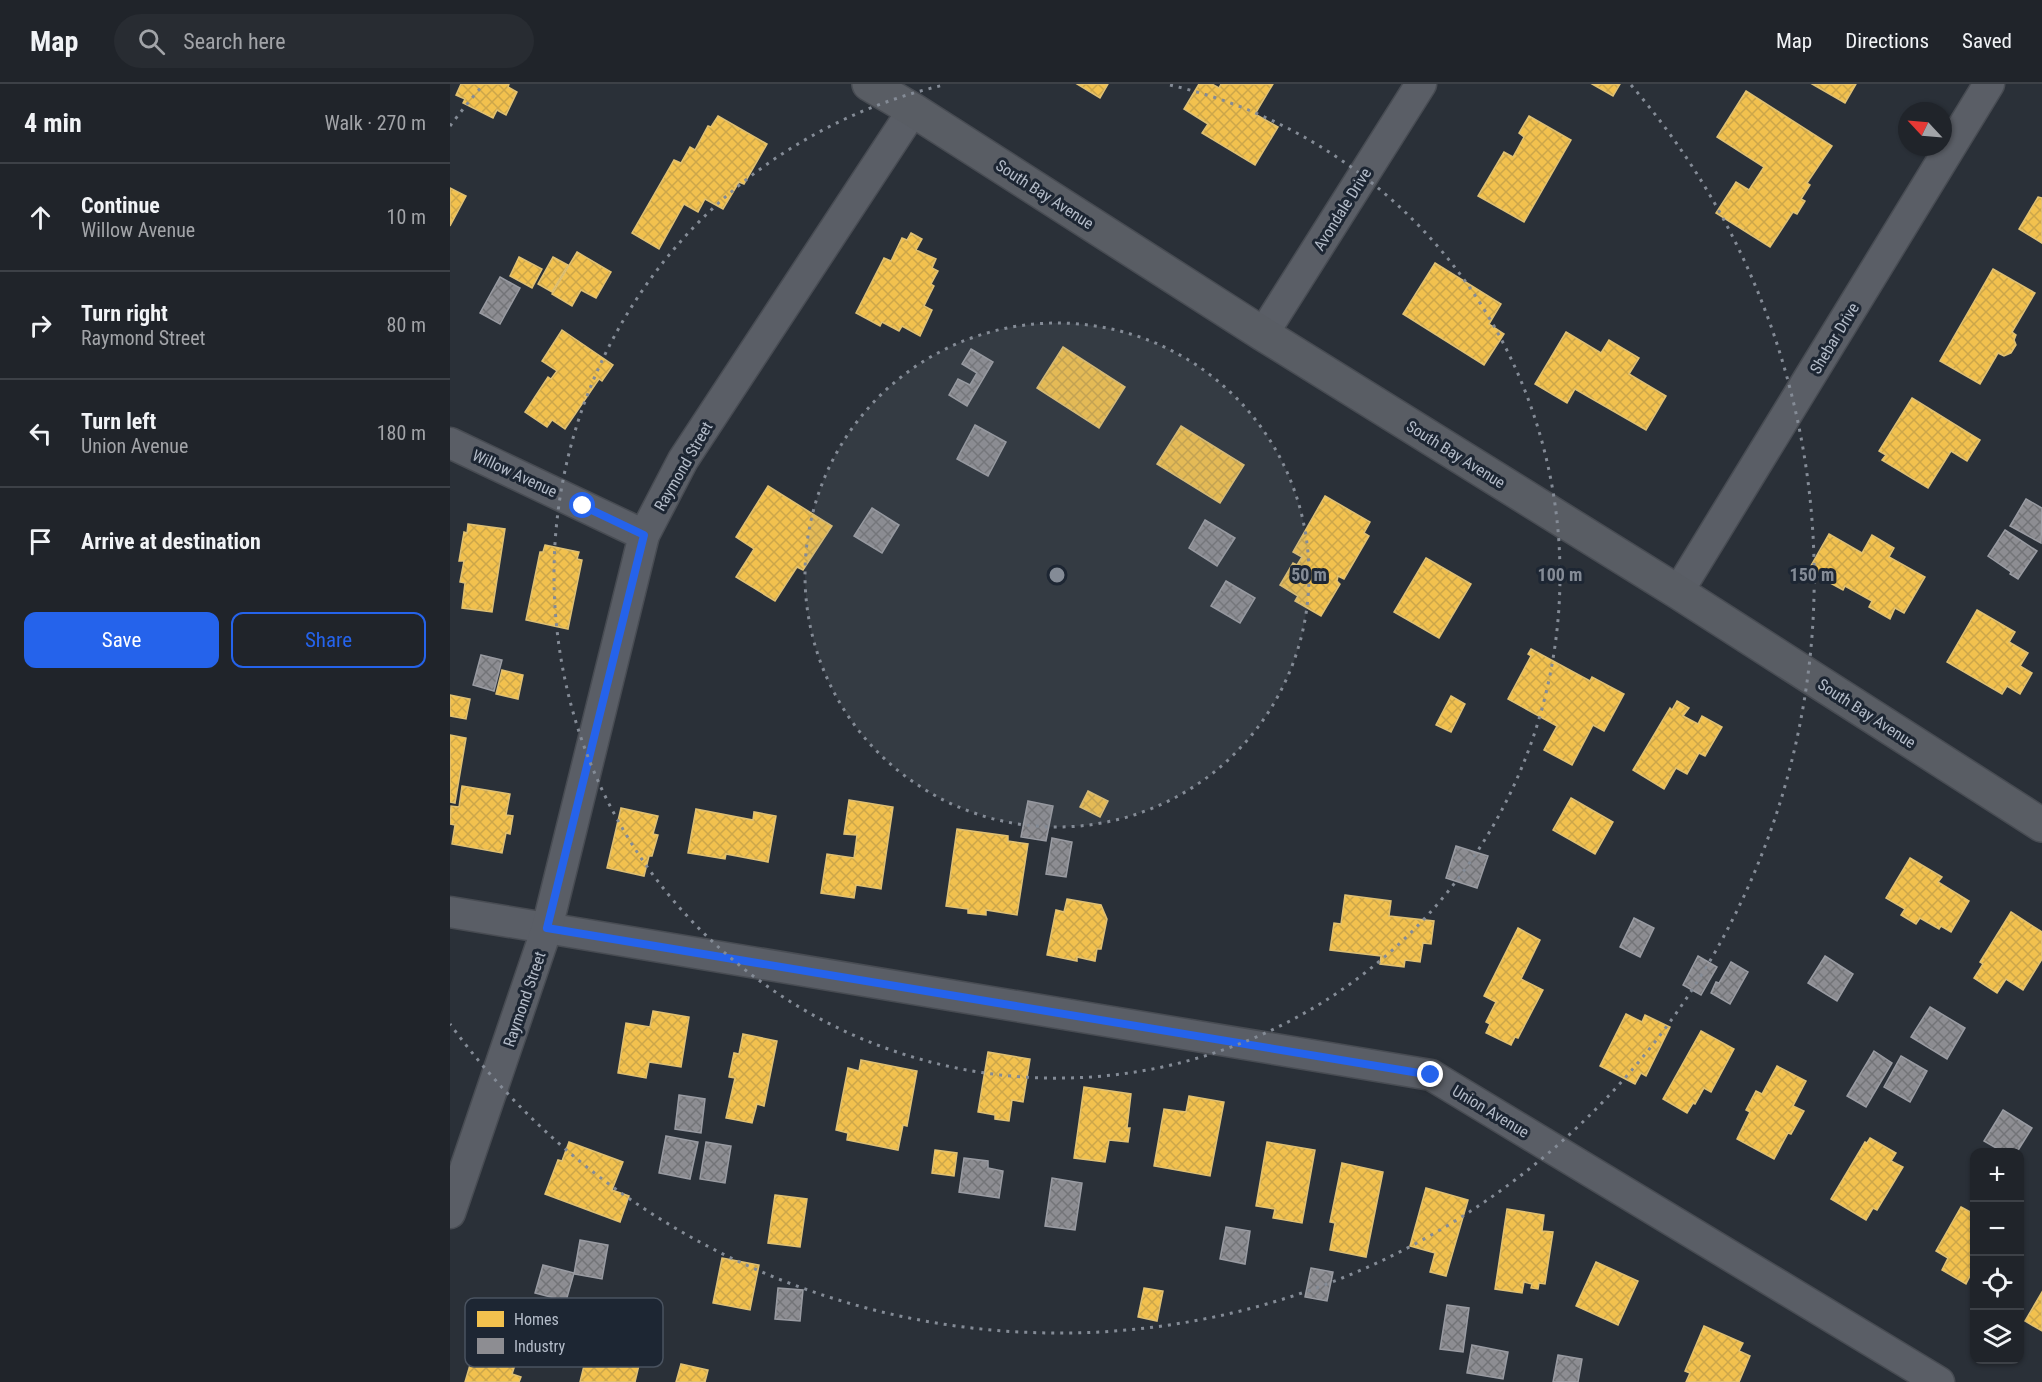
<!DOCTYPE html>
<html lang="en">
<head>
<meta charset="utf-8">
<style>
	body { margin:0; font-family:"Roboto Condensed",sans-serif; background:#282c32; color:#f1f3f6 }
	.controls { position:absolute; right:18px; bottom:18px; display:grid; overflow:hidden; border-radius:12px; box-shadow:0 2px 4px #0004 }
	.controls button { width:54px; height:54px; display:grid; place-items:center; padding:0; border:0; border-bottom:2px solid #3d4147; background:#20242a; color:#f1f3f6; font:30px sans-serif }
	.compass { position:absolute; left:1448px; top:18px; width:54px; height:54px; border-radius:50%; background:#20242a; box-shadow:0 2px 4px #0004; rotate:296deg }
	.stop { position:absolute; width:18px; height:18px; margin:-14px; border:4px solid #2563eb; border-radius:50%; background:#fff }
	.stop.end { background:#2563eb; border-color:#fff; box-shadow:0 2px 6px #0008 }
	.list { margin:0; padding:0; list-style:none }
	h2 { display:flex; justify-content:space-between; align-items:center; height:78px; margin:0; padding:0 24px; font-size:26px }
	h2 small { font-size:20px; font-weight:400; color:#a2a4a8 }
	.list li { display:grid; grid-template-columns:39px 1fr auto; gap:18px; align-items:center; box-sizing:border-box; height:108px; padding:0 24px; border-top:2px solid #3d4147 }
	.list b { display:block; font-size:22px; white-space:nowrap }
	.list p { margin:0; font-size:20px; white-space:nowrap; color:#a2a4a8 }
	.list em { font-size:20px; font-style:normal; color:#a2a4a8 }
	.actions { display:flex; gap:12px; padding:18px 24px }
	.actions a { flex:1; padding:14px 0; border:2px solid #2563eb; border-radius:12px; text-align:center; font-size:21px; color:#2563eb }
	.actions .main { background:#2563eb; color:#fff }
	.icon { flex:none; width:33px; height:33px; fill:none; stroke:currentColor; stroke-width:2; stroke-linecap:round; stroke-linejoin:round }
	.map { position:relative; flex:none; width:1592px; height:1298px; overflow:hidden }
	header { display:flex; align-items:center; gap:36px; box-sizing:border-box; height:84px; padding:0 30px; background:#20242a; border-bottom:2px solid #3d4147 }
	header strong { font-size:28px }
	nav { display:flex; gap:33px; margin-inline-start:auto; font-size:21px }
	.search { width:420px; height:54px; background:#282c32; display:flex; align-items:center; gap:15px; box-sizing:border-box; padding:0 21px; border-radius:33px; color:#a2a4a8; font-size:22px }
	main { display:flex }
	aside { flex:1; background:#20242a }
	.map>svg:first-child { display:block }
	.homes { fill:url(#homes-cross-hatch); stroke:#dfc073; stroke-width:1.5 }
	.industry { fill:url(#industry-cross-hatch); stroke:#999ba2; stroke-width:1.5 }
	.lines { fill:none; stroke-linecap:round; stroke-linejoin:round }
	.street-casing { stroke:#484c53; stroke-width:33 }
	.secondary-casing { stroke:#484c53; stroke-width:36 }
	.street { stroke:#5a5e66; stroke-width:30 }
	.secondary { stroke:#595d64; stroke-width:33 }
	.route { stroke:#2563eb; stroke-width:8 }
	.ring { fill:none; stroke:#848b96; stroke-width:3; stroke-dasharray:3 6 }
	.labels { text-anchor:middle; stroke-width:6; stroke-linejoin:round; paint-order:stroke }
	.street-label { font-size:16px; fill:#b4bcc9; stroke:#1d2633 }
	.key { fill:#1d2633; stroke:#4a5360; stroke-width:1.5 }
	.key-label { font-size:16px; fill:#b4bcc9 }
	.centre { fill:#848b96; stroke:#1d2633; stroke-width:3 }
	.ring-label { font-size:18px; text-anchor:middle; font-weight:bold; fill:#848b96; stroke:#1d2633; stroke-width:6; stroke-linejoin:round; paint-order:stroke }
</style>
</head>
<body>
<header>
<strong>Map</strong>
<div class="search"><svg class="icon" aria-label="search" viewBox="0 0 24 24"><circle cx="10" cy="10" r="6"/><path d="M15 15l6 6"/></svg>Search here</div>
<nav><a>Map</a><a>Directions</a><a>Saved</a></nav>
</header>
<main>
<aside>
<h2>4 min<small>Walk · 270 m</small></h2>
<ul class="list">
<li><svg class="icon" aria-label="ahead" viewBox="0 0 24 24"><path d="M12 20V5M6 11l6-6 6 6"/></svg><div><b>Continue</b><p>Willow Avenue</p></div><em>10 m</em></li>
<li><svg class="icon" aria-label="right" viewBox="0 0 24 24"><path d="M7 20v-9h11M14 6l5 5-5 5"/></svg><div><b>Turn right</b><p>Raymond Street</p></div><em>80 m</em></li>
<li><svg class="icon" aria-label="left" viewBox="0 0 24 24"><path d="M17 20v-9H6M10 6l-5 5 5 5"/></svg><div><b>Turn left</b><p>Union Avenue</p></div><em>180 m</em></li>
<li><svg class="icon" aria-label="arrive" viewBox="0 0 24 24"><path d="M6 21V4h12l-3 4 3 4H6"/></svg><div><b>Arrive at destination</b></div></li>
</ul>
<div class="actions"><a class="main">Save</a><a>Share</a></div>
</aside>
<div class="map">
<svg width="1592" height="1298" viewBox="0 0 1592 1298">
	<defs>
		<pattern id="homes-cross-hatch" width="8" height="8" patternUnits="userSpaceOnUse" patternTransform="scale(1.5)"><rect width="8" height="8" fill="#f2c14e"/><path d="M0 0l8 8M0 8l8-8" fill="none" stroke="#cca64a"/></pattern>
		<pattern id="industry-cross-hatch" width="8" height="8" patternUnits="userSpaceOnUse" patternTransform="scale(1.5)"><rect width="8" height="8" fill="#8d8d92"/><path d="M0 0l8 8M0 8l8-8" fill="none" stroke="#737478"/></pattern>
	</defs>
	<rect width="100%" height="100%" fill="#2a3038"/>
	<g class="homes">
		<path d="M 11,0 L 59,0 L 58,3 L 67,8 L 56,31 L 47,26 L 43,34 L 13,19 L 15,15 L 6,11 Z"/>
		<path d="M 627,0 L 658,0 L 650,14 Z"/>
		<path d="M 749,0 L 762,0 L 769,4 L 771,0 L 823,0 L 805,30 L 828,43 L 805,81 L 752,49 L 758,40 L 734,25 Z"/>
		<path d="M 1142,0 L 1170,0 L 1163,12 Z"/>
		<path d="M 1362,0 L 1406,0 L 1395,19 Z"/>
		<path d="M 1296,7 L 1382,62 L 1357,99 L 1360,101 L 1351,115 L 1355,117 L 1347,130 L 1343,128 L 1320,163 L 1266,129 L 1286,98 L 1299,106 L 1314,83 L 1267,53 Z"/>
		<path d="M 268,32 L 317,60 L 294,100 L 289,98 L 273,125 L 255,115 L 248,128 L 234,120 L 209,165 L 182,149 L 224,76 L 231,79 L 240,63 L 245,66 L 258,42 L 261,43 Z"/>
		<path d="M 1079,32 L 1121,56 L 1074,138 L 1028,112 L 1054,68 L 1063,73 L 1074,53 L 1069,49 Z"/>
		<path d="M 0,104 L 16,112 L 0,142 Z"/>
		<path d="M 1588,113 L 1592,114 L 1592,159 L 1569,145 Z"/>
		<path d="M 461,149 L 472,155 L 466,166 L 486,175 L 482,184 L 488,187 L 481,200 L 484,202 L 474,222 L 482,226 L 470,252 L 452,242 L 449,247 L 432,238 L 430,242 L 406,229 L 434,174 L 441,177 L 452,154 L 457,156 Z"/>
		<path d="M 127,168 L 161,188 L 146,214 L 131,206 L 122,222 L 102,210 Z"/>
		<path d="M 69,173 L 92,185 L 82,204 L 60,192 Z"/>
		<path d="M 103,173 L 118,181 L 102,208 L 88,200 Z"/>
		<path d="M 985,179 L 1051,220 L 1039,240 L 1054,250 L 1034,281 L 953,230 Z"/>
		<path d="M 1543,185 L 1585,209 L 1562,248 L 1566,251 L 1564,256 L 1566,261 L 1561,269 L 1554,272 L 1548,269 L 1530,300 L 1490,277 Z"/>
		<path d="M 112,246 L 163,281 L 152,297 L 149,295 L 115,345 L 102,336 L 97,343 L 75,328 L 98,293 L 101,295 L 107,287 L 92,277 Z"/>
		<path d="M 1116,248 L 1151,269 L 1159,256 L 1189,274 L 1179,290 L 1216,312 L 1196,346 L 1125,305 L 1117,319 L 1085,300 Z"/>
		<path d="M 613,263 L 675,303 L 649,344 L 587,304 Z"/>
		<path d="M 1462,314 L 1530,356 L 1517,377 L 1501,367 L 1478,404 L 1432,376 L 1436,371 L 1429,367 Z"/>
		<path d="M 731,342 L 794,381 L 770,419 L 707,380 Z"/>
		<path d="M 318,402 L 382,442 L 353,486 L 347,483 L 325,517 L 286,493 L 304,465 L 286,453 Z"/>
		<path d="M 875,412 L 920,438 L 914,449 L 919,452 L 894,495 L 888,492 L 887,497 L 890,500 L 871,532 L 845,517 L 848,512 L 830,501 L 843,479 L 847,481 L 852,473 L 843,468 Z"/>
		<path d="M 18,440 L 55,445 L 42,528 L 12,524 L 15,499 L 10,498 L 14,477 L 9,477 L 14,448 L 17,449 Z"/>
		<path d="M 1379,450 L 1412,469 L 1422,451 L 1444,464 L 1439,473 L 1475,493 L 1454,529 L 1445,524 L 1440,535 L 1419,523 L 1422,517 L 1395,502 L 1393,506 L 1358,487 Z"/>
		<path d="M 95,461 L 129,468 L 127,475 L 132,476 L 118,545 L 76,536 L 90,468 L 93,468 Z"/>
		<path d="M 976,474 L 1021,500 L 989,554 L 944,528 Z"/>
		<path d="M 1527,526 L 1565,548 L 1559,558 L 1578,569 L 1570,582 L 1582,589 L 1570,610 L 1557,602 L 1552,610 L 1497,578 Z"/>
		<path d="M 1081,565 L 1140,597 L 1142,593 L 1174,610 L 1154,647 L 1143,641 L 1122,681 L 1094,666 L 1107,642 L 1058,615 L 1081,572 L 1078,570 Z"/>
		<path d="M 52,586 L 73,591 L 68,615 L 46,610 Z"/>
		<path d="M 0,611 L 20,615 L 16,635 L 0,632 Z"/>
		<path d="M 1001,612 L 1015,620 L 1001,648 L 986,641 Z"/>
		<path d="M 1227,617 L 1239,624 L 1233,632 L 1248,640 L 1252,632 L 1272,643 L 1255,672 L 1249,669 L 1237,690 L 1226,684 L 1214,705 L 1183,686 L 1220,624 L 1222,626 Z"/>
		<path d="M 0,651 L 16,654 L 5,719 L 0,718 Z"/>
		<path d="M 12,702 L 60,710 L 56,731 L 63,732 L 60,750 L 56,749 L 52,769 L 2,760 L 5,741 L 0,740 L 1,722 L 9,723 Z"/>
		<path d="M 638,707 L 658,717 L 650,733 L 630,723 Z"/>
		<path d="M 1121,714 L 1163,738 L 1145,770 L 1103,746 Z"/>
		<path d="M 399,716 L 443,723 L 431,805 L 406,801 L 404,814 L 371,809 L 377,770 L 404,774 L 407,751 L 394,750 Z"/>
		<path d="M 171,724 L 208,732 L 203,750 L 208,751 L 202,772 L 199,772 L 194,792 L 157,784 Z"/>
		<path d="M 246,725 L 303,736 L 304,728 L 326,732 L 318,778 L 276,770 L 275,775 L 238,769 Z"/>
		<path d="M 507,745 L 558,752 L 558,757 L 578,760 L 567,831 L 536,826 L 536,831 L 518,829 L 518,825 L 496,822 Z"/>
		<path d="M 1460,774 L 1492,793 L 1488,798 L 1519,817 L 1501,848 L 1491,842 L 1489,845 L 1470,834 L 1466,840 L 1451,831 L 1455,825 L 1436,814 Z"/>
		<path d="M 895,811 L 941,817 L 939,832 L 984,837 L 981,860 L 973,859 L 970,878 L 955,876 L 954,883 L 930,880 L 931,872 L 880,866 L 884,839 L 891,840 Z"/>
		<path d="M 617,815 L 651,821 L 657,835 L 651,865 L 647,865 L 645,877 L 627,873 L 627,877 L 597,871 L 606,826 L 614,828 Z"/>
		<path d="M 1561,828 L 1592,848 L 1592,875 L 1573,906 L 1556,895 L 1547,909 L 1524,894 L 1533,880 L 1530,878 Z"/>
		<path d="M 1068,844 L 1090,856 L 1071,895 L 1093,906 L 1068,954 L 1065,953 L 1061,961 L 1036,949 L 1040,940 L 1036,938 L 1046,918 L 1034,912 Z"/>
		<path d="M 203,927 L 239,933 L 231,983 L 199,978 L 196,994 L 168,989 L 176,939 L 200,943 Z"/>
		<path d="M 1176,930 L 1192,938 L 1195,931 L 1220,943 L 1196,992 L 1191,989 L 1185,1000 L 1150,982 Z"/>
		<path d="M 1251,947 L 1284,965 L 1261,1008 L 1254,1004 L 1245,1020 L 1243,1019 L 1237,1029 L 1213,1015 Z"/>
		<path d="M 293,950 L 327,957 L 314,1022 L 307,1020 L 302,1039 L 276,1034 L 285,994 L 279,993 L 284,969 L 289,970 Z"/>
		<path d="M 538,968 L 580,975 L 573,1018 L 562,1016 L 559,1037 L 545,1035 L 545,1031 L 528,1028 Z"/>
		<path d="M 411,976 L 467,987 L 457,1042 L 453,1041 L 448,1066 L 397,1056 L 398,1049 L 386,1046 L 398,984 L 409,987 Z"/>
		<path d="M 1327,982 L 1356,997 L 1343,1022 L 1354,1027 L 1341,1050 L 1338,1049 L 1324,1075 L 1287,1055 L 1300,1028 L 1296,1026 L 1306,1007 L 1312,1010 Z"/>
		<path d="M 634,1003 L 681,1010 L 677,1044 L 680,1044 L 678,1058 L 659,1056 L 655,1078 L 624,1074 Z"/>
		<path d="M 739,1012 L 774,1018 L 760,1092 L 704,1082 L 714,1025 L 736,1028 Z"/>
		<path d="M 1420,1054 L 1446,1069 L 1441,1077 L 1453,1083 L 1427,1126 L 1423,1124 L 1416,1136 L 1381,1115 L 1415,1058 L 1417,1059 Z"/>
		<path d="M 119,1058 L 173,1078 L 162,1106 L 179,1112 L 170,1138 L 95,1110 L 108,1076 L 112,1077 Z"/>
		<path d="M 817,1058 L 865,1066 L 852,1139 L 823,1134 L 825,1125 L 806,1122 Z"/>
		<path d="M 485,1066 L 507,1069 L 504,1092 L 482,1089 Z"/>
		<path d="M 892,1079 L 933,1088 L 916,1173 L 880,1166 L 885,1139 L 880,1138 Z"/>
		<path d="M 976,1104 L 1018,1116 L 996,1192 L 980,1188 L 985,1169 L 960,1162 Z"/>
		<path d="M 325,1111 L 357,1115 L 350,1163 L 318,1159 Z"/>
		<path d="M 1511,1123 L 1524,1130 L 1524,1184 L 1516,1200 L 1492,1186 L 1498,1174 L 1486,1167 Z"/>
		<path d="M 1057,1125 L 1094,1131 L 1092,1147 L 1103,1148 L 1095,1200 L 1089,1199 L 1088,1205 L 1081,1204 L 1082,1200 L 1074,1198 L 1072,1209 L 1045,1205 Z"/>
		<path d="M 272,1174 L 309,1181 L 300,1226 L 263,1219 Z"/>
		<path d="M 1146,1178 L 1188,1197 L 1168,1241 L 1126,1222 Z"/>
		<path d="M 694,1204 L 713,1207 L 707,1237 L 688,1233 Z"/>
		<path d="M 1592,1208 L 1592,1247 L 1575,1237 Z"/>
		<path d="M 1254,1242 L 1293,1259 L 1289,1267 L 1300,1272 L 1289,1298 L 1236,1298 L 1240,1289 L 1235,1287 Z"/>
		<path d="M 52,1245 L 77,1253 L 69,1278 L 66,1278 L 62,1290 L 71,1293 L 69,1298 L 15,1298 L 30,1247 L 50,1253 Z"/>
		<path d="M 139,1261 L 175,1270 L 174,1277 L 189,1281 L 185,1298 L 130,1298 Z"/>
		<path d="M 231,1280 L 258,1286 L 255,1298 L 226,1298 Z"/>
	</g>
	<g class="industry">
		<path d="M 50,193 L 70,204 L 50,240 L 30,229 Z"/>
		<path d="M 521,265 L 543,278 L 517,322 L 499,311 L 508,295 L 520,301 L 527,289 L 512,280 Z"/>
		<path d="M 525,341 L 556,358 L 538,392 L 507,375 Z"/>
		<path d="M 1576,415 L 1592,424 L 1591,459 L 1560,442 Z"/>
		<path d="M 422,424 L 449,441 L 432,469 L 404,452 Z"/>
		<path d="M 755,436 L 785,454 L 767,482 L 739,464 Z"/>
		<path d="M 1555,446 L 1587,467 L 1568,495 L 1560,490 L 1561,488 L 1538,472 Z"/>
		<path d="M 776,497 L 805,514 L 790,539 L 761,522 Z"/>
		<path d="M 31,571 L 52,576 L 44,607 L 23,601 Z"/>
		<path d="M 578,717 L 603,722 L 596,757 L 571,753 Z"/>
		<path d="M 602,754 L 622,758 L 616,793 L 596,790 Z"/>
		<path d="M 1006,762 L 1038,772 L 1027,804 L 996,794 Z"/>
		<path d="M 1184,834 L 1204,844 L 1190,873 L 1170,863 Z"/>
		<path d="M 1248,872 L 1267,883 L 1251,911 L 1233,901 Z"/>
		<path d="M 1375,872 L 1403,890 L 1387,917 L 1358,899 Z"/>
		<path d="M 1281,878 L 1298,888 L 1280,920 L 1261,909 L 1266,898 L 1269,899 Z"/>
		<path d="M 1480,923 L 1515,944 L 1497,975 L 1461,953 Z"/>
		<path d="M 1424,967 L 1442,979 L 1416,1023 L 1397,1012 Z"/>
		<path d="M 1451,972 L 1477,987 L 1460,1018 L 1434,1003 Z"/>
		<path d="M 229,1011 L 255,1015 L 251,1049 L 225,1045 Z"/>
		<path d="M 1553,1026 L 1582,1044 L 1567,1068 L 1553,1068 L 1534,1057 Z"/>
		<path d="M 216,1052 L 248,1058 L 240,1095 L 209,1089 Z"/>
		<path d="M 256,1058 L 281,1062 L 275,1099 L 250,1095 Z"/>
		<path d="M 514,1074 L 538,1077 L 538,1084 L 553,1087 L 549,1114 L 509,1108 Z"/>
		<path d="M 602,1094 L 632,1099 L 625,1146 L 595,1142 Z"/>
		<path d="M 776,1143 L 800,1147 L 795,1180 L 770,1175 Z"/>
		<path d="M 130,1156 L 158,1161 L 152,1195 L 124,1190 Z"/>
		<path d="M 93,1181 L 124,1189 L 116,1217 L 85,1209 Z"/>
		<path d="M 861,1184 L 883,1188 L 877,1217 L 855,1213 Z"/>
		<path d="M 328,1204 L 353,1206 L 350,1237 L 325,1235 Z"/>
		<path d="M 997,1221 L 1019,1224 L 1013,1268 L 990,1265 Z"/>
		<path d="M 1022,1261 L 1058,1268 L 1053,1295 L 1017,1289 Z"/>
		<path d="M 1108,1271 L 1132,1275 L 1128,1298 L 1103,1298 Z"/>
	</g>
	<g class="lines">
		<defs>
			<g id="street">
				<path d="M 813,250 L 971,0"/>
				<path d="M 0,359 L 194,451"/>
				<path d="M 1228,508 L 1539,0"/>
				<path d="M 0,828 L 981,991 L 1489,1298"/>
				<path d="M 0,1129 L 97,844 L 194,451 L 233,376 L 463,26"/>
			</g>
			<path id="secondary" d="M 419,0 L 463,26 L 813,250 L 1228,508 L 1592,741"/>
		</defs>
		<use href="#street" class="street-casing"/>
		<use href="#secondary" class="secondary-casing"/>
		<use href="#street" class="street"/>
		<use href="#secondary" class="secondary"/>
	</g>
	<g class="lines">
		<path class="route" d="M 133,422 L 194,451 L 97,844 L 981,991"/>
	</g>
	<circle cx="607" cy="491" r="252" fill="#848b96" fill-opacity=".12"/>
	<g class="ring">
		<circle cx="607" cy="491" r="252"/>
		<path d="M720 1A503 503 0 1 1 494 1"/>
		<path d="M0 42A755 755 0 0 1 33 1M1181 1A755 755 0 1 1 0 940"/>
	</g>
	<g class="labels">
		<g class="street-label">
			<text transform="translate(595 110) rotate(33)" y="6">South Bay Avenue</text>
			<text transform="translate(892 125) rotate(-58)" y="6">Avondale Drive</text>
			<text transform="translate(1384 254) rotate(-59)" y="6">Shebar Drive</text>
			<text transform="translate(1006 370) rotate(32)" y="6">South Bay Avenue</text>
			<text transform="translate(233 382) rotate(-60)" y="6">Raymond Street</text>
			<text transform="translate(65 389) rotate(25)" y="6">Willow Avenue</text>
			<text transform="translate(1417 629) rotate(33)" y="6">South Bay Avenue</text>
			<text transform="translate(74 915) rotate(-71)" y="6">Raymond Street</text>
			<text transform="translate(1041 1027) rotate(31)" y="6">Union Avenue</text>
		</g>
	</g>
	<rect x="15" y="1214" width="198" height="69" rx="9" class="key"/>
	<rect x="27" y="1227" width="27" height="16" fill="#f2c14e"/>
	<rect x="27" y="1254" width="27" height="16" fill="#8d8d92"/>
	<g class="key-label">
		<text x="64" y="1241">Homes</text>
		<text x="64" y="1268">Industry</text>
	</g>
	<circle cx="607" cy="491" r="9" class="centre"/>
	<g class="ring-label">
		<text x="859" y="497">50 m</text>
		<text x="1110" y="497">100 m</text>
		<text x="1362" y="497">150 m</text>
	</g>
</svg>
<div class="controls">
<button>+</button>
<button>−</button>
<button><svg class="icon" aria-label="locate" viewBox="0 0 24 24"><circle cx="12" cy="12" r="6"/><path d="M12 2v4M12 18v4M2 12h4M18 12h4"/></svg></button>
<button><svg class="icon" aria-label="layers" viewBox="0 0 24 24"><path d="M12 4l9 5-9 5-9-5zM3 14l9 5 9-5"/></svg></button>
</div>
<svg class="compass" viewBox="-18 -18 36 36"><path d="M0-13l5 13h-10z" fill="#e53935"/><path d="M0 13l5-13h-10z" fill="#a2a4a8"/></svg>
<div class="stop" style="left:133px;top:422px"></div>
<div class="stop end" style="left:981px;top:991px"></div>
</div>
</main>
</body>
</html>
